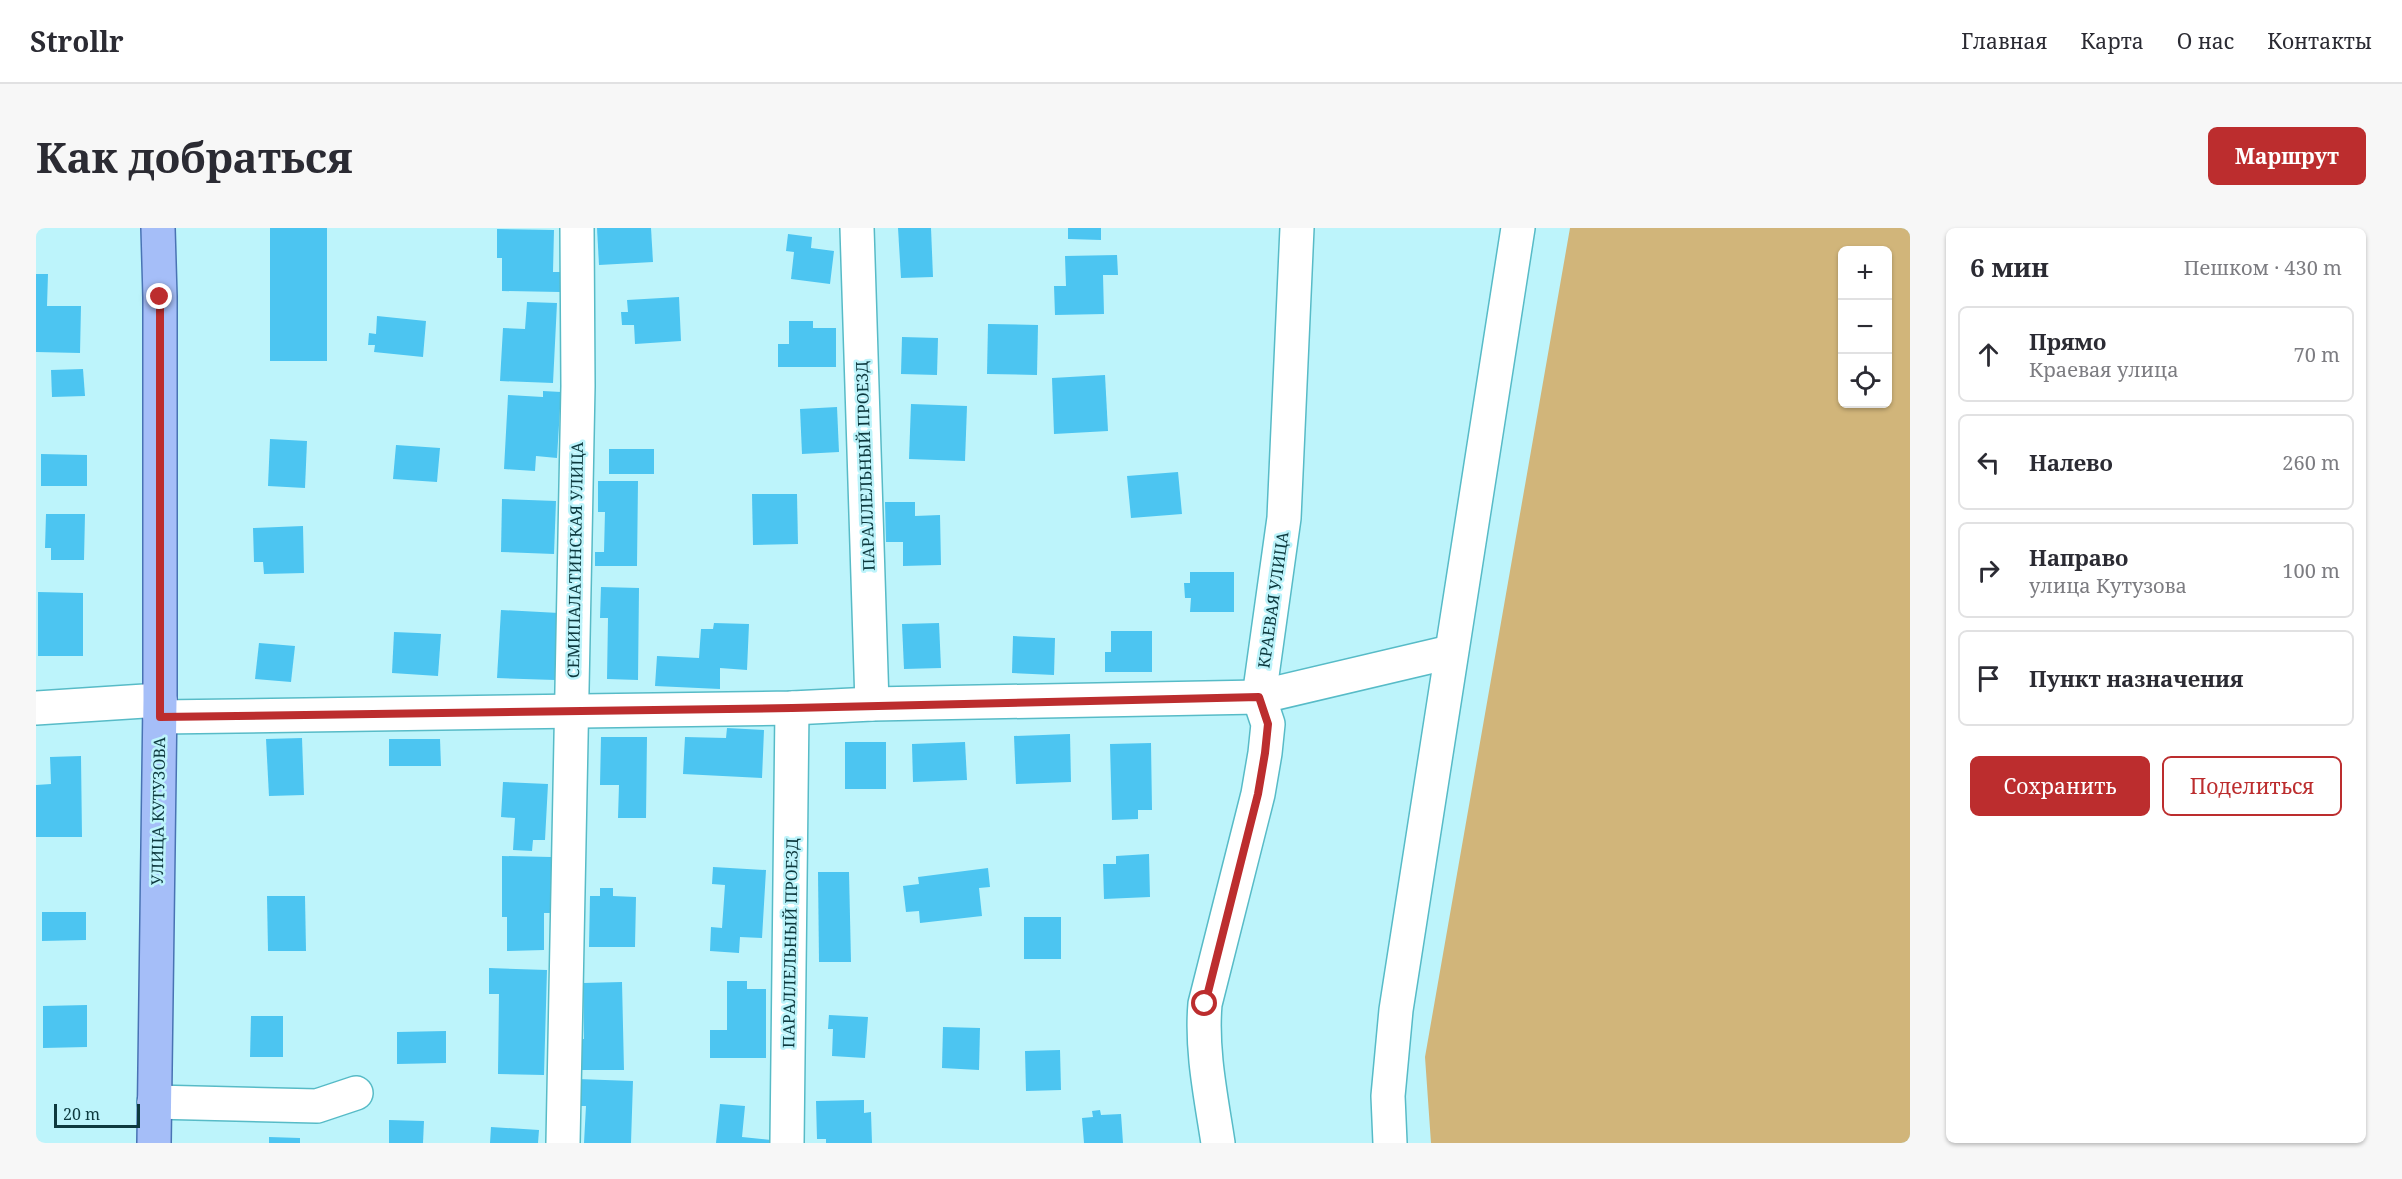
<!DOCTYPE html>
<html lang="ru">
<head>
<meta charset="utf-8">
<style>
	body { margin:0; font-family:"Noto Serif",serif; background:#f7f7f7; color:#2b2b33 }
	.controls { position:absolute; right:18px; top:18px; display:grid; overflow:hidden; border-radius:9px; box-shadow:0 2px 4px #0004 }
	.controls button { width:54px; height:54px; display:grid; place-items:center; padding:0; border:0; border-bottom:2px solid #e1e1e2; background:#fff; color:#2b2b33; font:30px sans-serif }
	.scale { position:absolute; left:18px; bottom:15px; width:86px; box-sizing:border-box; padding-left:6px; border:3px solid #0d393e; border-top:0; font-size:16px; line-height:21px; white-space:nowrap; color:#0d393e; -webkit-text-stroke:4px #bdf4fb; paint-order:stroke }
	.stop { position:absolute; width:18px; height:18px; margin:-14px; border:4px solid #bc2d2e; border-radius:50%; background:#fff }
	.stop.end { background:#bc2d2e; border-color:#fff; box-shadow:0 2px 6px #0008 }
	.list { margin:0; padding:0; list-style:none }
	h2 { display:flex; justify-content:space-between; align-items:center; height:78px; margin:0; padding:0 24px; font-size:26px }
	h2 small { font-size:20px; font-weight:400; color:#7c7c81 }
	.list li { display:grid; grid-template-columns:39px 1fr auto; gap:18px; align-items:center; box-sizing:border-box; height:96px; margin:0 12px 12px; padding:0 12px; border:2px solid #e1e1e2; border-radius:9px }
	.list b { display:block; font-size:22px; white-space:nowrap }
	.list p { margin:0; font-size:20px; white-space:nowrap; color:#7c7c81 }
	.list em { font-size:20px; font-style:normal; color:#7c7c81 }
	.actions { display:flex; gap:12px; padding:18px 24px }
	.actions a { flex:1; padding:14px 0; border:2px solid #bc2d2e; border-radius:9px; text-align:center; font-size:21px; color:#bc2d2e }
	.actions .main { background:#bc2d2e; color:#fff }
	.icon { flex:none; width:33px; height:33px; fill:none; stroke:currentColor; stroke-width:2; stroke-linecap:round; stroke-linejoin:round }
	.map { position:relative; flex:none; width:1874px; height:915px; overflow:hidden; border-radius:9px }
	header { display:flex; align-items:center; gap:36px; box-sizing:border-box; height:84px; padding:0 30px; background:#fff; border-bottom:2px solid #e1e1e2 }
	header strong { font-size:28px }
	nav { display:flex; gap:33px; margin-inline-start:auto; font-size:21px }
	.intro { display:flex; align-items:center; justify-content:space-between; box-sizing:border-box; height:144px; padding:0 36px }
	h1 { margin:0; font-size:42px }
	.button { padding:15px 27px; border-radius:9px; background:#bc2d2e; color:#fff; font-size:21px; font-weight:700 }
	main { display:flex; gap:36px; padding:0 36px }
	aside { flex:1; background:#fff; border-radius:9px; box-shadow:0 2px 4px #0004 }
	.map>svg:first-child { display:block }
	.green { fill:#d1b57a; fill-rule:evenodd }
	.building { fill:#4cc5f1 }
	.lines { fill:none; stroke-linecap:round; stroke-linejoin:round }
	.minor-casing { stroke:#57bbc7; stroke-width:36 }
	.major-casing { stroke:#4973b4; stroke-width:36 }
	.minor { stroke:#fff; stroke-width:33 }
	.major { stroke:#a5bef8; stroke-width:33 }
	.route { stroke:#bc2d2e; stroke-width:8 }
	.labels { text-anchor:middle; stroke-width:5; stroke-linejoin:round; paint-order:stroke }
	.street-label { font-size:16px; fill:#0d393e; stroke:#bdf4fb }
</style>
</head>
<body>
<header>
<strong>Strollr</strong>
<nav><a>Главная</a><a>Карта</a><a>О нас</a><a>Контакты</a></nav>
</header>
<div class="intro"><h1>Как добраться</h1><a class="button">Маршрут</a></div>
<main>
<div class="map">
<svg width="1874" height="915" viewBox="0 0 1874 915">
	<rect width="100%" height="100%" fill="#bdf4fb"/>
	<path class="green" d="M 1534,0 L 1874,0 L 1874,915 L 1395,915 L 1389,829 ZM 1806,22 L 1852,22 L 1852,176 L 1806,176 Z"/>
	<g class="building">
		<rect x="234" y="0" width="57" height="133"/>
		<path d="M 561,0 L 615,0 L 617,34 L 563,37 Z"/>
		<path d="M 862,0 L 895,0 L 897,49 L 865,50 Z"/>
		<path d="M 1032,0 L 1065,0 L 1065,12 L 1032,11 Z"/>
		<path d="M 461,1 L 518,2 L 517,44 L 525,44 L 524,64 L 466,63 L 466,30 L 461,30 Z"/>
		<path d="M 752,6 L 776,9 L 775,20 L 798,23 L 794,56 L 755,51 L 758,24 L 750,23 Z"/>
		<path d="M 1081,27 L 1082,47 L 1067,47 L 1068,86 L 1019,87 L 1018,58 L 1030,58 L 1029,28 Z"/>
		<path d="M 0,46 L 12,46 L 11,78 L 45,78 L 44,125 L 0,124 Z"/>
		<path d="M 643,69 L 645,113 L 599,116 L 598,97 L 586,97 L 585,84 L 592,84 L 591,72 Z"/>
		<path d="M 491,74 L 521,75 L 517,155 L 464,153 L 467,100 L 489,101 Z"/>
		<path d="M 341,88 L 390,93 L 387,129 L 338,124 L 339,117 L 332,117 L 333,105 L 340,106 Z"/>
		<path d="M 753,93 L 777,93 L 777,100 L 800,100 L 800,139 L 742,139 L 742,116 L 753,116 Z"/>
		<path d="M 952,96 L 1002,97 L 1001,147 L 951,146 Z"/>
		<path d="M 866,109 L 902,110 L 901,147 L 865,146 Z"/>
		<path d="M 47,141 L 49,168 L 16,169 L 15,142 Z"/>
		<path d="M 1069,147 L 1072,203 L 1018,206 L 1016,150 Z"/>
		<path d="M 507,163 L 525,164 L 521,230 L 500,228 L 499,243 L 468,241 L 472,167 L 507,169 Z"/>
		<path d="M 875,176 L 931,178 L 929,233 L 873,231 Z"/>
		<path d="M 801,179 L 803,224 L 766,226 L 764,181 Z"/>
		<path d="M 234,211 L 271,213 L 269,260 L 232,258 Z"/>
		<path d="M 360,217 L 404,220 L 401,254 L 357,251 Z"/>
		<rect x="573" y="221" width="45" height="25"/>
		<path d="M 5,226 L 51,227 L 51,258 L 5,258 Z"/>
		<path d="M 1142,244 L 1146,286 L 1095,290 L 1091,248 Z"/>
		<path d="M 562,253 L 602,253 L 601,338 L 559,338 L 559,324 L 568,324 L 569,284 L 562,284 Z"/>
		<path d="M 716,266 L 761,266 L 762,316 L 717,317 Z"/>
		<path d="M 466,271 L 520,273 L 518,326 L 465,324 Z"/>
		<path d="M 849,274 L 879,274 L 879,288 L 904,287 L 905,337 L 867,338 L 867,314 L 850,314 Z"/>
		<path d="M 10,286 L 49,286 L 48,332 L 15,332 L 15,320 L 9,320 Z"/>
		<path d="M 267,298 L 268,345 L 228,346 L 227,334 L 218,334 L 217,300 Z"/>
		<path d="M 1154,344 L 1198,344 L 1198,384 L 1154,384 L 1155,370 L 1149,370 L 1148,355 L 1154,355 Z"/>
		<path d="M 565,359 L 603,360 L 602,452 L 571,451 L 572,390 L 564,390 Z"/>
		<path d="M 2,364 L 47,365 L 47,428 L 2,428 Z"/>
		<path d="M 465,382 L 523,385 L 519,452 L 461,450 Z"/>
		<path d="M 678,395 L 713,396 L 711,442 L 684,440 L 684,461 L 619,458 L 621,428 L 663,430 L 665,401 L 677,401 Z"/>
		<path d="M 903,395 L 905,440 L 868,441 L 866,396 Z"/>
		<path d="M 1075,403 L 1116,403 L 1116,444 L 1069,444 L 1069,424 L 1075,424 Z"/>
		<path d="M 358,404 L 405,406 L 402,448 L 356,445 Z"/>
		<path d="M 977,408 L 1019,410 L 1018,447 L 976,445 Z"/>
		<path d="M 223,415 L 259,418 L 255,454 L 219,451 Z"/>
		<path d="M 691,500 L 728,502 L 726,550 L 647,546 L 649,509 L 690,510 Z"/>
		<path d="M 1034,506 L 1035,554 L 980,556 L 978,508 Z"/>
		<path d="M 565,509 L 611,509 L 610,590 L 582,590 L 583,557 L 564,557 Z"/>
		<path d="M 266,510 L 268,567 L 233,568 L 230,511 Z"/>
		<path d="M 353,511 L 404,511 L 405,538 L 353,538 Z"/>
		<rect x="809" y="514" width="41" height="47"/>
		<path d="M 929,514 L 931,552 L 877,554 L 876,516 Z"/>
		<path d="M 1115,515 L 1116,582 L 1102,582 L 1102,591 L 1076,592 L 1074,516 Z"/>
		<path d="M 45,528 L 46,609 L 0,609 L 0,557 L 15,556 L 14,529 Z"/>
		<path d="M 467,554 L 512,556 L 509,612 L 497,612 L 496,623 L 477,622 L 479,590 L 465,589 Z"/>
		<path d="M 1113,626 L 1114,669 L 1068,671 L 1067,636 L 1080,636 L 1080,628 Z"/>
		<path d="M 466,628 L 515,629 L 515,685 L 508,685 L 508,722 L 471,723 L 471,689 L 466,689 Z"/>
		<path d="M 677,639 L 730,642 L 726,710 L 704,709 L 703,725 L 674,723 L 675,699 L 686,700 L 689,657 L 676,656 Z"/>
		<path d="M 952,640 L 954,659 L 943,660 L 946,688 L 884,695 L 883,683 L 870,684 L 867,658 L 883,656 L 882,649 Z"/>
		<path d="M 782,644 L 813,644 L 815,734 L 783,734 Z"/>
		<path d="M 564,660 L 577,660 L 577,668 L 600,669 L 599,719 L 553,719 L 554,668 L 564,668 Z"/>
		<path d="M 231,668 L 269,668 L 270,723 L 232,723 Z"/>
		<path d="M 6,684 L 50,684 L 50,712 L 6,713 Z"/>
		<rect x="988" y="689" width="37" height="42"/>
		<path d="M 453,740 L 511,742 L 508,847 L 462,846 L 463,766 L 453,766 Z"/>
		<path d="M 691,753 L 711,753 L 711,761 L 730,761 L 730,830 L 674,830 L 674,802 L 691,802 Z"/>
		<path d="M 586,754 L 588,842 L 539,842 L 539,811 L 548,811 L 547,755 Z"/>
		<path d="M 51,777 L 51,819 L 7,820 L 7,778 Z"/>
		<path d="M 793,787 L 832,789 L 829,830 L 796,828 L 797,801 L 792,801 Z"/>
		<path d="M 215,788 L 247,788 L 247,829 L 214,829 Z"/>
		<path d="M 907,799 L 944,800 L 943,842 L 906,840 Z"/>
		<path d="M 410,803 L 410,835 L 361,836 L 361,804 Z"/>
		<path d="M 1024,822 L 1025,862 L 990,863 L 989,823 Z"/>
		<path d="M 541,851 L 597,853 L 595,915 L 548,915 L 550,878 L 540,878 Z"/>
		<path d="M 828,872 L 828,885 L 835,884 L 836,915 L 790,915 L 790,911 L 781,911 L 780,873 Z"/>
		<path d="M 684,876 L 709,878 L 706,909 L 735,912 L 735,915 L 680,915 Z"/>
		<path d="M 1064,882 L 1065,887 L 1085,886 L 1087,915 L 1048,915 L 1046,890 L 1057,889 L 1056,883 Z"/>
		<path d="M 353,892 L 388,893 L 387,915 L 353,915 Z"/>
		<path d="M 455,899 L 503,902 L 502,915 L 454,915 Z"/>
		<path d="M 233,909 L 264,910 L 264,915 L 233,915 Z"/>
	</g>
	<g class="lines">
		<defs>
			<g id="minor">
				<path d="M 821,0 L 836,476"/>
				<path d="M 0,480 L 124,472"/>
				<path d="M 124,489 L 756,480 L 836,476 L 1223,469 L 1414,424"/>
				<path d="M 118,874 L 281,878 L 320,865"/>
				<path d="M 527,915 L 542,158 L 541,0"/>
				<path d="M 751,915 L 756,480"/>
				<path d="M 1182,915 C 1175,869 1165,822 1169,776 L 1222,566 L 1229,525 L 1232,496 L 1223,469 L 1248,290 L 1261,0"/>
				<path d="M 1354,915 L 1352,868 L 1360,782 L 1482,0"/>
			</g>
			<path id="major" d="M 118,915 L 124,472 L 124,69 L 122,0"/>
		</defs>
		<use href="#minor" class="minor-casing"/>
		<use href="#major" class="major-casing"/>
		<use href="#minor" class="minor"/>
		<use href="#major" class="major"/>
	</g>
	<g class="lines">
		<path class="route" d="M 124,69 L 124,489 L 756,480 L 1223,469 L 1232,496 L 1229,525 L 1222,566 L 1169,776"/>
	</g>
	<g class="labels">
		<g class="street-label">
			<text transform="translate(829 238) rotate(-92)" y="6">ПАРАЛЛЕЛЬНЫЙ ПРОЕЗД</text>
			<text transform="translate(539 332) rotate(-89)" y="6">СЕМИПАЛАТИНСКАЯ УЛИЦА</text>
			<text transform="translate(1237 372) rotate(-82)" y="6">КРАЕВАЯ УЛИЦА</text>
			<text transform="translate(122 583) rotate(-89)" y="6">УЛИЦА КУТУЗОВА</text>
			<text transform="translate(754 715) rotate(-89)" y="6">ПАРАЛЛЕЛЬНЫЙ ПРОЕЗД</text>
		</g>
	</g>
</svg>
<div class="controls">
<button>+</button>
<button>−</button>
<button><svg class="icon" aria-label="locate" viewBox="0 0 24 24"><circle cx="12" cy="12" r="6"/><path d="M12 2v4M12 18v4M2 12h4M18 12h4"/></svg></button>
</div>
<div class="scale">20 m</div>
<div class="stop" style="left:1169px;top:776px"></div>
<div class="stop end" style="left:124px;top:69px"></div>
</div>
<aside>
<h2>6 мин<small>Пешком · 430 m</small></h2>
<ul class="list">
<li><svg class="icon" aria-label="ahead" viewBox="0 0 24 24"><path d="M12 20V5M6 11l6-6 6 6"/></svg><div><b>Прямо</b><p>Краевая улица</p></div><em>70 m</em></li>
<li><svg class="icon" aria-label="left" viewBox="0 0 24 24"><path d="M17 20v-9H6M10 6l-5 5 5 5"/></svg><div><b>Налево</b></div><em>260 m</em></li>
<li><svg class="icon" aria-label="right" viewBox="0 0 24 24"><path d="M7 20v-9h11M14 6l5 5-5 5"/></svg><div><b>Направо</b><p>улица Кутузова</p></div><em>100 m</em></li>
<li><svg class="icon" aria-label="arrive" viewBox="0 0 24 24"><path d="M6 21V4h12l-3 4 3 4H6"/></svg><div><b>Пункт назначения</b></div></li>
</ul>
<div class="actions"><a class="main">Сохранить</a><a>Поделиться</a></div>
</aside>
</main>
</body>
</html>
